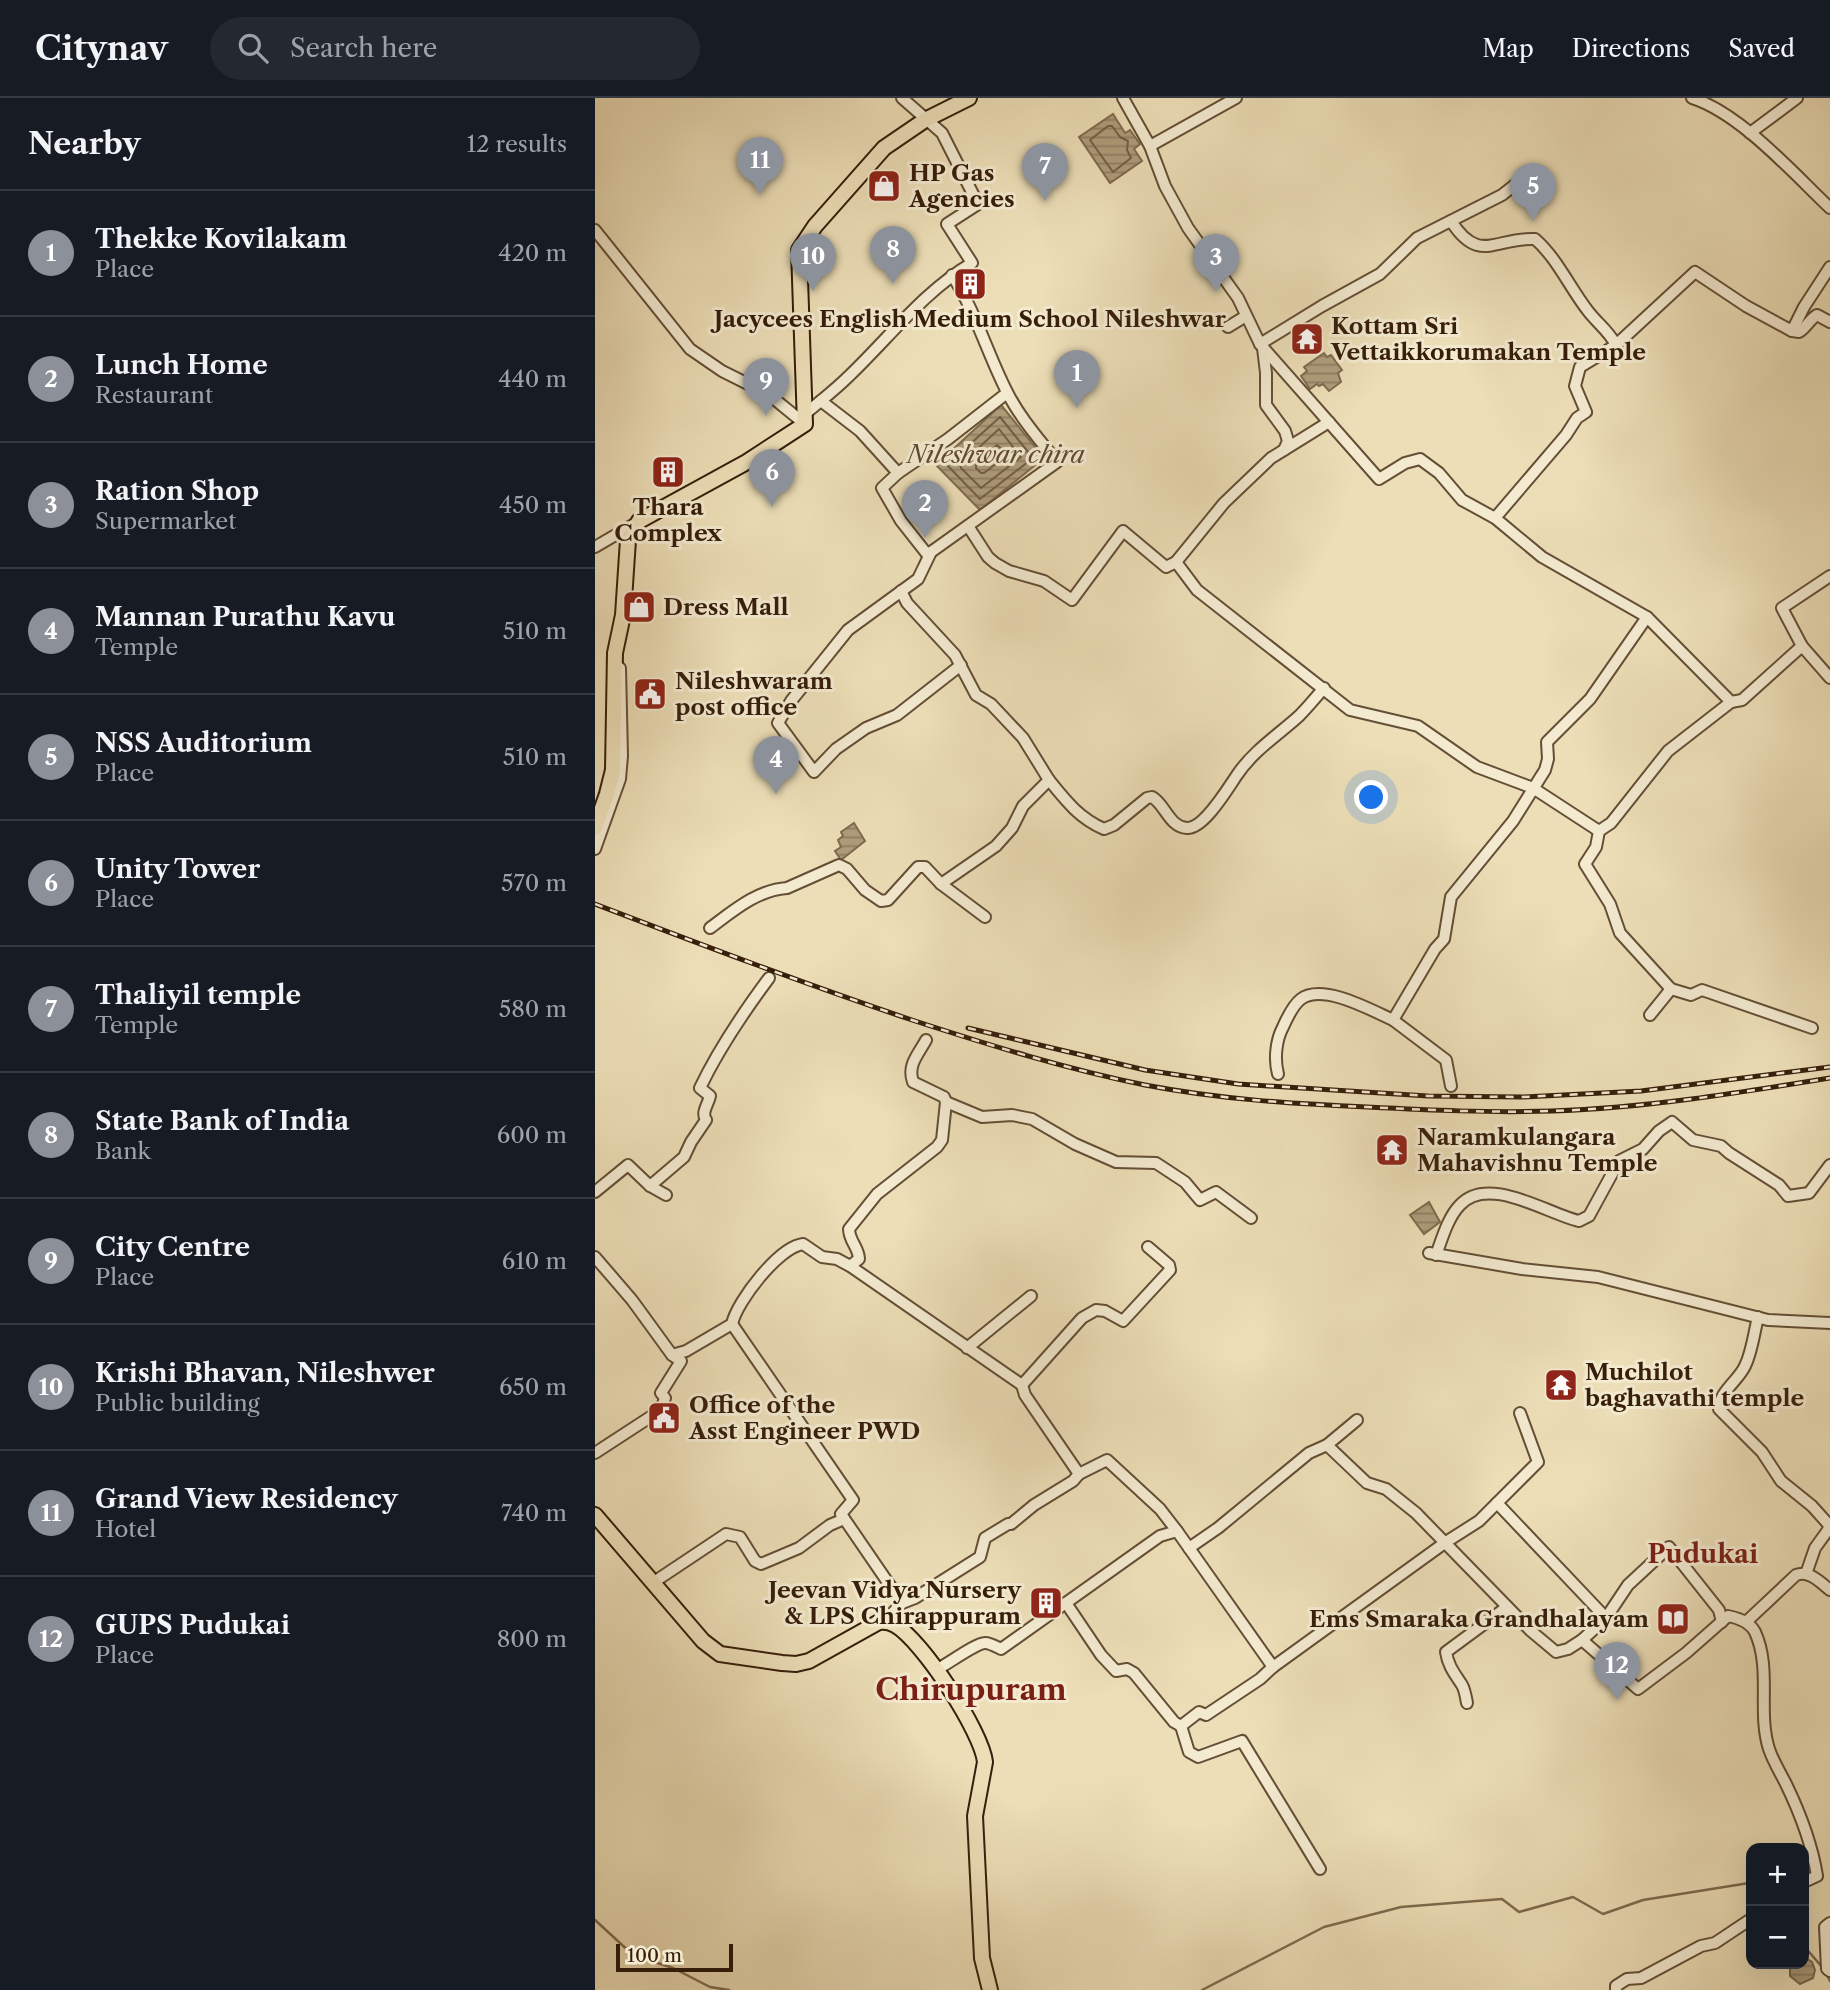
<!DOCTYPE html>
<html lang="en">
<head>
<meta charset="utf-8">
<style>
	body { margin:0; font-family:"Libre Caslon Text",serif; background:#242831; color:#f1f3f6 }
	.controls { position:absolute; right:21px; bottom:21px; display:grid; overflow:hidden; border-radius:14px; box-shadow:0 7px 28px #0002 }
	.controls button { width:63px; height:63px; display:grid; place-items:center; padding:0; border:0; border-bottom:2px solid #363941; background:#171b24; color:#f1f3f6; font:35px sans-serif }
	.scale { position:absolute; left:21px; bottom:18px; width:117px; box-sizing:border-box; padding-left:7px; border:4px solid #361e0a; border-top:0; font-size:19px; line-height:24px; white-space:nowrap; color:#361e0a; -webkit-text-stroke:5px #f3ead0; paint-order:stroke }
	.you { position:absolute; left:777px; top:700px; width:24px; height:24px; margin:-18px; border:5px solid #fff; border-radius:50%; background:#1a73e8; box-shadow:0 0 0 10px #1a73e833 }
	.badge { display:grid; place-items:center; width:46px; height:46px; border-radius:50%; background:#8c9099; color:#fff; font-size:23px; font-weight:700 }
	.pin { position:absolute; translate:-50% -58px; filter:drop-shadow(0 2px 4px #0008) }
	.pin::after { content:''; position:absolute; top:37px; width:24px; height:21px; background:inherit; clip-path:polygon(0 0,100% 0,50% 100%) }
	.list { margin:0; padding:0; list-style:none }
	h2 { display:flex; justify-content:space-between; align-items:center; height:91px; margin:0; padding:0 28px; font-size:30px }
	h2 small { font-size:23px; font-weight:400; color:#9ea1a6 }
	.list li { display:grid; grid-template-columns:46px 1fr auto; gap:21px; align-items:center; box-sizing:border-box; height:126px; padding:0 28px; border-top:2px solid #363941 }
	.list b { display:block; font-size:26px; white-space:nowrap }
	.list p { margin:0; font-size:23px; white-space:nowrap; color:#9ea1a6 }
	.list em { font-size:23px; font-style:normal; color:#9ea1a6 }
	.icon { flex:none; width:38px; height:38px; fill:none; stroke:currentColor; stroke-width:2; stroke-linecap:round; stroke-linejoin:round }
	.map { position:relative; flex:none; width:1235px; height:1892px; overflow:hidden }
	header { display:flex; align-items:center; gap:42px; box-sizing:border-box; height:98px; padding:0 35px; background:#171b24; border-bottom:2px solid #363941 }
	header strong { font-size:33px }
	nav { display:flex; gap:38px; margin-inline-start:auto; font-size:24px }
	.search { width:490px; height:63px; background:#242831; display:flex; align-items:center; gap:18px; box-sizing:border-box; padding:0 24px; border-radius:38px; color:#9ea1a6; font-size:26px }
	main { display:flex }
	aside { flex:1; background:#171b24 }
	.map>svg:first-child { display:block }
	.water { fill:url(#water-rules); stroke:#7e6a4e; stroke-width:2 }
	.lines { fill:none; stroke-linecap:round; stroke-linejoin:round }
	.shore { stroke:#725e43; stroke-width:2 }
	.stream { stroke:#7e6a4e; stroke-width:2.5 }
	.minor-casing { stroke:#644e35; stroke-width:14 }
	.major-casing { stroke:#361e0a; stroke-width:18 }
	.minor { stroke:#f3ead0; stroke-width:10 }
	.major { stroke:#ecdeb7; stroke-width:14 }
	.rail-casing { stroke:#361e0a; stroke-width:5 }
	.rail { stroke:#f3ead0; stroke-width:2.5; stroke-dasharray:8; stroke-linecap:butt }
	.labels { text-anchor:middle; stroke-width:6; stroke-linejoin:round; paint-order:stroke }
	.poi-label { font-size:23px; font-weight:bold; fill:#361e0a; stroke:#f3ead0; text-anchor:start }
	.water-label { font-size:24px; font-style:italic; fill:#604a32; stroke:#f3ead0 }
	.quarter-label { font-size:26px; font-weight:bold; fill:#7a1f14; stroke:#f3ead0 }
	.district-label { font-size:30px; font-weight:bold; fill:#7a1f14; stroke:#f3ead0 }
</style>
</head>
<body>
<header>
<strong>Citynav</strong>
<div class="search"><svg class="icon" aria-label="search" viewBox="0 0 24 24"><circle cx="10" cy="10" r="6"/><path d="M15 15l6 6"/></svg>Search here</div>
<nav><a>Map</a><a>Directions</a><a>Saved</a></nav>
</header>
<main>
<aside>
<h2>Nearby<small>12 results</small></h2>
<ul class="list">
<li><span class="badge">1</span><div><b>Thekke Kovilakam</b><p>Place</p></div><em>420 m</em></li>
<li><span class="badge">2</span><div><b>Lunch Home</b><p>Restaurant</p></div><em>440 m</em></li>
<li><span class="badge">3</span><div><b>Ration Shop</b><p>Supermarket</p></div><em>450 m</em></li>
<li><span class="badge">4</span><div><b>Mannan Purathu Kavu</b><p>Temple</p></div><em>510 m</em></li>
<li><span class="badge">5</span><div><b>NSS Auditorium</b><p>Place</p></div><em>510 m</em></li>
<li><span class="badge">6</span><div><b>Unity Tower</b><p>Place</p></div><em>570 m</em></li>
<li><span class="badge">7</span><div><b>Thaliyil temple</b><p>Temple</p></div><em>580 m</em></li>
<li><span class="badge">8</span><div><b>State Bank of India</b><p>Bank</p></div><em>600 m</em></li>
<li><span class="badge">9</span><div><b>City Centre</b><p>Place</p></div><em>610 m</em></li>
<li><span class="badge">10</span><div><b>Krishi Bhavan, Nileshwer</b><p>Public building</p></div><em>650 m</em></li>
<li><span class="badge">11</span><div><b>Grand View Residency</b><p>Hotel</p></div><em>740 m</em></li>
<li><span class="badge">12</span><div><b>GUPS Pudukai</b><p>Place</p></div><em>800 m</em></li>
</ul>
</aside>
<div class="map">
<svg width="1235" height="1892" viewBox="0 0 1235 1892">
	<defs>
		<pattern id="water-rules" width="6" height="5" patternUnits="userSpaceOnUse" patternTransform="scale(1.75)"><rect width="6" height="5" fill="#ae9d7c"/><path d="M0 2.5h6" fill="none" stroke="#8e7f64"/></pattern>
	</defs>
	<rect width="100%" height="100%" fill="#ecdeb7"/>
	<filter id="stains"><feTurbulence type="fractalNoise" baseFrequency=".00286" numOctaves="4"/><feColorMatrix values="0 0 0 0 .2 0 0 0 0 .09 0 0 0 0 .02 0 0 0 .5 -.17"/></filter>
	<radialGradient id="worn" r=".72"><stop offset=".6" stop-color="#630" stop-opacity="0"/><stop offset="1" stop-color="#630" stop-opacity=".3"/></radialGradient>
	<g class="water">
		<path d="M 518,16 L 530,35 L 535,32 L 545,46 L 539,51 L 547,63 L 515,85 L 484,39 Z"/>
		<path d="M 729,255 L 732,259 L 736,257 L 747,272 L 743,275 L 746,284 L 734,293 L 728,286 L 724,288 L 722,286 L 715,291 L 706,278 L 712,273 L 709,269 Z"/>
		<path d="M 406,307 L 449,360 L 385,412 L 341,367 Z"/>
		<path d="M 259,725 L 270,743 L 246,762 L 240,753 L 246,749 L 243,742 L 248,738 L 246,734 Z"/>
		<path d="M 834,1104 L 845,1124 L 829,1136 L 815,1117 Z"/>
		<path d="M 1209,1859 L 1217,1864 L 1220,1872 L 1218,1880 L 1205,1886 L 1195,1878 L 1195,1866 L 1209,1866 Z"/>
	</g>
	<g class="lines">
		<g class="shore">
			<path d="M 513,28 L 517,28 L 525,39 L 533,43 L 532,52 L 536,60 L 518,74 L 495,42 Z"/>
			<path d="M 405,319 L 438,360 L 385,401 L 352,367 Z"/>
			<path d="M 404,331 L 426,359 L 386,390 L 366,370 L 365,367 Z"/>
			<path d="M 402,347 L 410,354 L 411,358 L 389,375 L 386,375 L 381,370 L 381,366 Z"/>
		</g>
		<g class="stream">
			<path d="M 0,1822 L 38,1857 L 78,1870 L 115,1889 L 134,1892"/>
			<path d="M 1209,1848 L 1227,1869"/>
			<path d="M 1231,1875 L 1235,1883"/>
			<path d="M 607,1892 L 729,1829 L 806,1809 L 907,1801 L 924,1814 L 978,1799 L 1008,1816 L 1048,1802 L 1154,1785 L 1156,1788"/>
		</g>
		<defs>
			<g id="minor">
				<path d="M 528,0 L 555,48 L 570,88 L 593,130 L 643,200 L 665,246 L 784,381 L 810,365 L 825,361 L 844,375 L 867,402 L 900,420 L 947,459 L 1052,519 L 995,601 L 952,644 L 953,661 L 950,672 L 918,723 L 856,799 L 849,841 L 840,851 L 798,922 L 851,962 L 856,988"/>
				<path d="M 1097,0 C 1145,15 1198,75 1235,110"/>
				<path d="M 1155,35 L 1202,0"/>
				<path d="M 555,48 L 641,0"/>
				<path d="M 856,123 C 884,167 901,139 940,141 C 962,160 975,190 993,213 C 1002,225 1014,233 1021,247"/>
				<path d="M 0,132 L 95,251 L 127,273 L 159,289 L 167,291 L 210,326"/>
				<path d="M 357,177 C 381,214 392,255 412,294 C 425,320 445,342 462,364 L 336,454 L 323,481 L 253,532 L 196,603 L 183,625 L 219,674 L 241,651 L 271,630 L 302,617 L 366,567"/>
				<path d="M 633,229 L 651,218"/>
				<path d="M 1197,233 L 1204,234 C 1211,230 1214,222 1222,217 L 1235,224"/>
				<path d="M 665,246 L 727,208 L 785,176 L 822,140 L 907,97 L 935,75"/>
				<path d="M 668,250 L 671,275 L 671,307 L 690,333 L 693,343 L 689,352"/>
				<path d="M 226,303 L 265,333 L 303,375 L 287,390 L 306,423 L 332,456 L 336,454"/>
				<path d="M 209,317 C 224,304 240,292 254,278 C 294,240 329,193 377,165 L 352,126 L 383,106 L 347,35 L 307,0"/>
				<path d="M 303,375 L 353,341 L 412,295"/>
				<path d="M 900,420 L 971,337 L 982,320 L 991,314 L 980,288 L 985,269 L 1021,247 L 1100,174 L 1151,208 L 1197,233 L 1209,209 L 1235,169"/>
				<path d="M 373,428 L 393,459 L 400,465 L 414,473 L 449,483 L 477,502 L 528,433 L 571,469 L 581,464 L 629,405 L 676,360 L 734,324"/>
				<path d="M 0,449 L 41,425"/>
				<path d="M 581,464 L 602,492 L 755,612 L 823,628 L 882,669 L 938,690 L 1004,733 L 1001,749 L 990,766 L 1015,806 L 1025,835 L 1076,891 L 1096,897 L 1107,892 L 1217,930"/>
				<path d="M 1052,519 L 1136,604 L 1147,602 L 1207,548 L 1235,580"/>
				<path d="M 1207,548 L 1187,510 L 1235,478"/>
				<path d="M 454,682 C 471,703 484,720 509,731 L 519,727 L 552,700 L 557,699 C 570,706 574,729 592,730 C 609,731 633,690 642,677 C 658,653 683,637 704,618 C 713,609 721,599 729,590"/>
				<path d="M 1004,733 L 1016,725 L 1073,653 L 1136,604"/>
				<path d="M 0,751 L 25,681 L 27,658 L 25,570"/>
				<path d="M 346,786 L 390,819"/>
				<path d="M 115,830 C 138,813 162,792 192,790 L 244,767 L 252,771 L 270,792 L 286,803 L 293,802 L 323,769 L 330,769 L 346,786 L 401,748 L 417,730 L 428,708 L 454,682 L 428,640 L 396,606 L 381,597 L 360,557 L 312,505 L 306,493"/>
				<path d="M 1055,917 L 1076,891"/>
				<path d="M 683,976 C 679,961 681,942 688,929 C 692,920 698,907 706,901 C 728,885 776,912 798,922"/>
				<path d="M 351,1004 L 387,1019 L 417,1017 L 437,1021 L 480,1046 L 521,1064 L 561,1065 L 590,1084 L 605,1102 L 621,1094 L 656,1120"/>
				<path d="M 55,1088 L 89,1059 L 96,1044 L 111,1022 C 106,1014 113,1007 115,998 L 105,990 C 124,950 148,915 174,880"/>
				<path d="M 0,1094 L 33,1067 L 55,1088 L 71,1097"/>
				<path d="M 834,1155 L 927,1171 L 1003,1179 L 1173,1222 L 1235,1225"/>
				<path d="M 841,1157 C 847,1141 853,1119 865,1107 C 893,1076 953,1116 984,1123 L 994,1118 L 1024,1063 L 1048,1051 L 1064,1033 L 1077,1024 L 1098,1042 L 1126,1048 L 1134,1055 L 1184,1087 L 1193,1098 L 1214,1095 L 1235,1067"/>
				<path d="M 0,1159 L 37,1202 L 77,1257 L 86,1263 L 66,1295 L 70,1300 L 66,1312 L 0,1355"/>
				<path d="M 255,1168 L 264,1161 C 264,1150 254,1143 254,1131 L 282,1096 L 342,1049 L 347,1042 L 351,1004 L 349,999 L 318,984 C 312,967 323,957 331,942"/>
				<path d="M 1163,1219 C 1159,1235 1157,1254 1150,1268 C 1143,1283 1124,1294 1124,1311 L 1167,1354 L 1186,1383 L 1217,1408 L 1234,1427 L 1233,1432 L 1220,1450 L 1211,1476"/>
				<path d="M 137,1226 L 258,1402 L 246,1416 L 307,1505 L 290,1523"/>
				<path d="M 372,1250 L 436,1198"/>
				<path d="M 77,1257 L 91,1253 L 137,1226 C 142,1203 184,1149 208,1146 L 227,1159 L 242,1161 L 255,1168 L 427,1287"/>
				<path d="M 925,1315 L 943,1364 L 902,1405 L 1011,1520 L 987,1542"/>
				<path d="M 732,1347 L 762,1322"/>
				<path d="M 484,1376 L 512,1362 L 565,1411 L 582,1433"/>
				<path d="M 59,1484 L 131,1436 L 145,1439 L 160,1463 L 166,1466 L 204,1450 L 235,1427 L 249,1421"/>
				<path d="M 307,1505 L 320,1500 L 385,1459 L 390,1440 L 413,1426 L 416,1426 L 439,1407 L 478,1383 L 484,1376 L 430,1297 L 427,1287 L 487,1220 L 501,1212 L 510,1213 L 528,1223 L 575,1172 L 574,1167 L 553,1149"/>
				<path d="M 471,1505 L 506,1557 L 521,1573 L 532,1571 L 539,1575 L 579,1624 L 586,1628 L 604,1614 L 611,1617 L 665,1581 L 678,1569 L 594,1450"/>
				<path d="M 1011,1520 L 1033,1487 L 1074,1449 L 1124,1512 L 1127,1524"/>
				<path d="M 1151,1524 L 1201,1477 C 1214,1472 1225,1484 1235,1492"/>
				<path d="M 678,1569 L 851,1444 L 884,1423 L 902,1405"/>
				<path d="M 341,1572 C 353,1566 381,1545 390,1545 C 395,1545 402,1549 406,1551 L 565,1438 L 582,1433 L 594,1450 L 623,1430 L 714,1355 L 732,1347 L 772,1385 L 791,1391 L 821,1415 L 936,1533 L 961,1554 L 973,1551 L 987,1542 L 1043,1591 L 1091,1555 L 1133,1518 C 1143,1520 1155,1524 1160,1534 C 1177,1571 1162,1613 1174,1651 C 1178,1663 1185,1674 1191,1686 C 1205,1715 1217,1746 1222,1778 L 1209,1784"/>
				<path d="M 872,1605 C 871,1600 870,1592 867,1587 C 860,1576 853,1568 851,1554 L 912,1509"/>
				<path d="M 586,1628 L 594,1654 L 603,1659 L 647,1643 L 725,1771"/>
				<path d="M 1235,1825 L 1230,1829 L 1232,1871 L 1235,1873"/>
				<path d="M 1021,1892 L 1021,1888 L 1032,1881 L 1046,1880 L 1106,1848 L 1120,1845 L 1156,1821"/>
			</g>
			<g id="major">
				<path d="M 0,730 L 12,696 L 18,672 L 20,555 L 28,517 L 33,442 L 44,423 L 150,365 L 210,326 L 204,152 L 220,128 L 289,50 L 330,22 L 374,0"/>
				<path d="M 0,1417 L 108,1543 L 125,1556 L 187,1565 L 201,1566 L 214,1563 L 284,1524 C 290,1523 295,1524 300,1527 C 327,1542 387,1634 390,1664 L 380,1718 L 387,1860 L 395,1892"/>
			</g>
		</defs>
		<use href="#minor" class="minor-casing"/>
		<use href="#major" class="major-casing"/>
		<use href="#minor" class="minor"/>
		<use href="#major" class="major"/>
		<defs>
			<g id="rail">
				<path d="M 0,806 C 105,846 210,886 317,922 C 394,947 471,971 550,987 C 623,1001 698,1006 772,1009 C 833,1012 895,1015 957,1013 C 1050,1010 1143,995 1235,980"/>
				<path d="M 373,930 L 550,972 L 643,986 L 833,998 L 928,999 L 1046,993 L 1235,969"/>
			</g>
		</defs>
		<use href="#rail" class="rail-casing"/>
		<use href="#rail" class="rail"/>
	</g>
	<defs>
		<symbol id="shop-square" viewBox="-11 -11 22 22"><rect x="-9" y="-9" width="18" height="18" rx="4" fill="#8f2418" stroke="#f3ead0"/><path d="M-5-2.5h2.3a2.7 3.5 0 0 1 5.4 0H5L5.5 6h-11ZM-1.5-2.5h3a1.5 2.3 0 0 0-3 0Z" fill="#fff"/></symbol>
		<symbol id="building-square" viewBox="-11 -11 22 22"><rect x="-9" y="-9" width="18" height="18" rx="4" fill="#8f2418" stroke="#f3ead0"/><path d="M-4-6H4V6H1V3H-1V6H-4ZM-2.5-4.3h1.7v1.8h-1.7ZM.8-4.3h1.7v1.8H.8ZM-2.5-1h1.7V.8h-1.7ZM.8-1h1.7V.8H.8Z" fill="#fff"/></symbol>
		<symbol id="temple-square" viewBox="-11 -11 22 22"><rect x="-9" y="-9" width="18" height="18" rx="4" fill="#8f2418" stroke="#f3ead0"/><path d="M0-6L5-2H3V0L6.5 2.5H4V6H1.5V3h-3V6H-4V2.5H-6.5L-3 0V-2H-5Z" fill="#fff"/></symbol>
		<symbol id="civic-square" viewBox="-11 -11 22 22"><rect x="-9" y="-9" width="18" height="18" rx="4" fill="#8f2418" stroke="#f3ead0"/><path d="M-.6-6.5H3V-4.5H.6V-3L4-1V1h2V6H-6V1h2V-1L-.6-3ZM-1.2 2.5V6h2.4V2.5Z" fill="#fff"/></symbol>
		<symbol id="library-square" viewBox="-11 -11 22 22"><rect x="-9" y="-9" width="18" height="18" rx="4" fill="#8f2418" stroke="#f3ead0"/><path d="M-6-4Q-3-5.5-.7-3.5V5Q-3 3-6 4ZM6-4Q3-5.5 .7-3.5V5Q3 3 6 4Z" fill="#fff"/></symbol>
	</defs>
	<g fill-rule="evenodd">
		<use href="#shop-square" x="270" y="69" width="38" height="38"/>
		<use href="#building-square" x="356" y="167" width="38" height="38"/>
		<use href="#temple-square" x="693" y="222" width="38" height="38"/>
		<use href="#building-square" x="54" y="355" width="38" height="38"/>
		<use href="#shop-square" x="25" y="490" width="38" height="38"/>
		<use href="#civic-square" x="36" y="577" width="38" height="38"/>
		<use href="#temple-square" x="778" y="1033" width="38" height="38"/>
		<use href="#temple-square" x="947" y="1268" width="38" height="38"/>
		<use href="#civic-square" x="50" y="1301" width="38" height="38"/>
		<use href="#building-square" x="432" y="1486" width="38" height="38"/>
		<use href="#library-square" x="1059" y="1502" width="38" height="38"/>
	</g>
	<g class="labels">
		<g class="poi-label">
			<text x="314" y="83">HP Gas<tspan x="314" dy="26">Agencies</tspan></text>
			<text x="375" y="229" text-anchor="middle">Jacycees English Medium School Nileshwar</text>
			<text x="736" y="236">Kottam Sri<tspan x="736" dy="26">Vettaikkorumakan Temple</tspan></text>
			<text x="73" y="417" text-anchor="middle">Thara<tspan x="73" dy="26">Complex</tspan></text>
			<text x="68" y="517">Dress Mall</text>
			<text x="80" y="591">Nileshwaram<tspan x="80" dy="26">post office</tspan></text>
			<text x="822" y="1047">Naramkulangara<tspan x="822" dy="26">Mahavishnu Temple</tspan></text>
			<text x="990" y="1282">Muchilot<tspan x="990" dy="26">baghavathi temple</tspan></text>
			<text x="94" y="1315">Office of the<tspan x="94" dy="26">Asst Engineer PWD</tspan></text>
			<text x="426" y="1500" text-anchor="end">Jeevan Vidya Nursery<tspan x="426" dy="26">&amp; LPS Chirappuram</tspan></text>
			<text x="1054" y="1529" text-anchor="end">Ems Smaraka Grandhalayam</text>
		</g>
		<g class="water-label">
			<text x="401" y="365">Nileshwar chira</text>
		</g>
		<g class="quarter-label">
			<text x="1108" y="1465">Pudukai</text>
		</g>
		<g class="district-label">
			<text x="376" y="1602">Chirupuram</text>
		</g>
	</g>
	<rect width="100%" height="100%" filter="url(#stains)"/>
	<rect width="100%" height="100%" fill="url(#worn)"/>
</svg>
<div class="controls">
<button>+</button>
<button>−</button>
</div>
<div class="scale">100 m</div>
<div class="you"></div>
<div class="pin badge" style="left:482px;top:310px">1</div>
<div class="pin badge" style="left:330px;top:440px">2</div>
<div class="pin badge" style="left:621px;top:194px">3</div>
<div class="pin badge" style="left:181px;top:696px">4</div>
<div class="pin badge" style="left:938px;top:123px">5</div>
<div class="pin badge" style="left:177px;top:409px">6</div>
<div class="pin badge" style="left:450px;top:103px">7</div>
<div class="pin badge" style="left:298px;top:186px">8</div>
<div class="pin badge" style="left:171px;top:318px">9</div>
<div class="pin badge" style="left:218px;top:193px">10</div>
<div class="pin badge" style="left:165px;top:97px">11</div>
<div class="pin badge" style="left:1022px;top:1602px">12</div>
</div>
</main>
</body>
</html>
